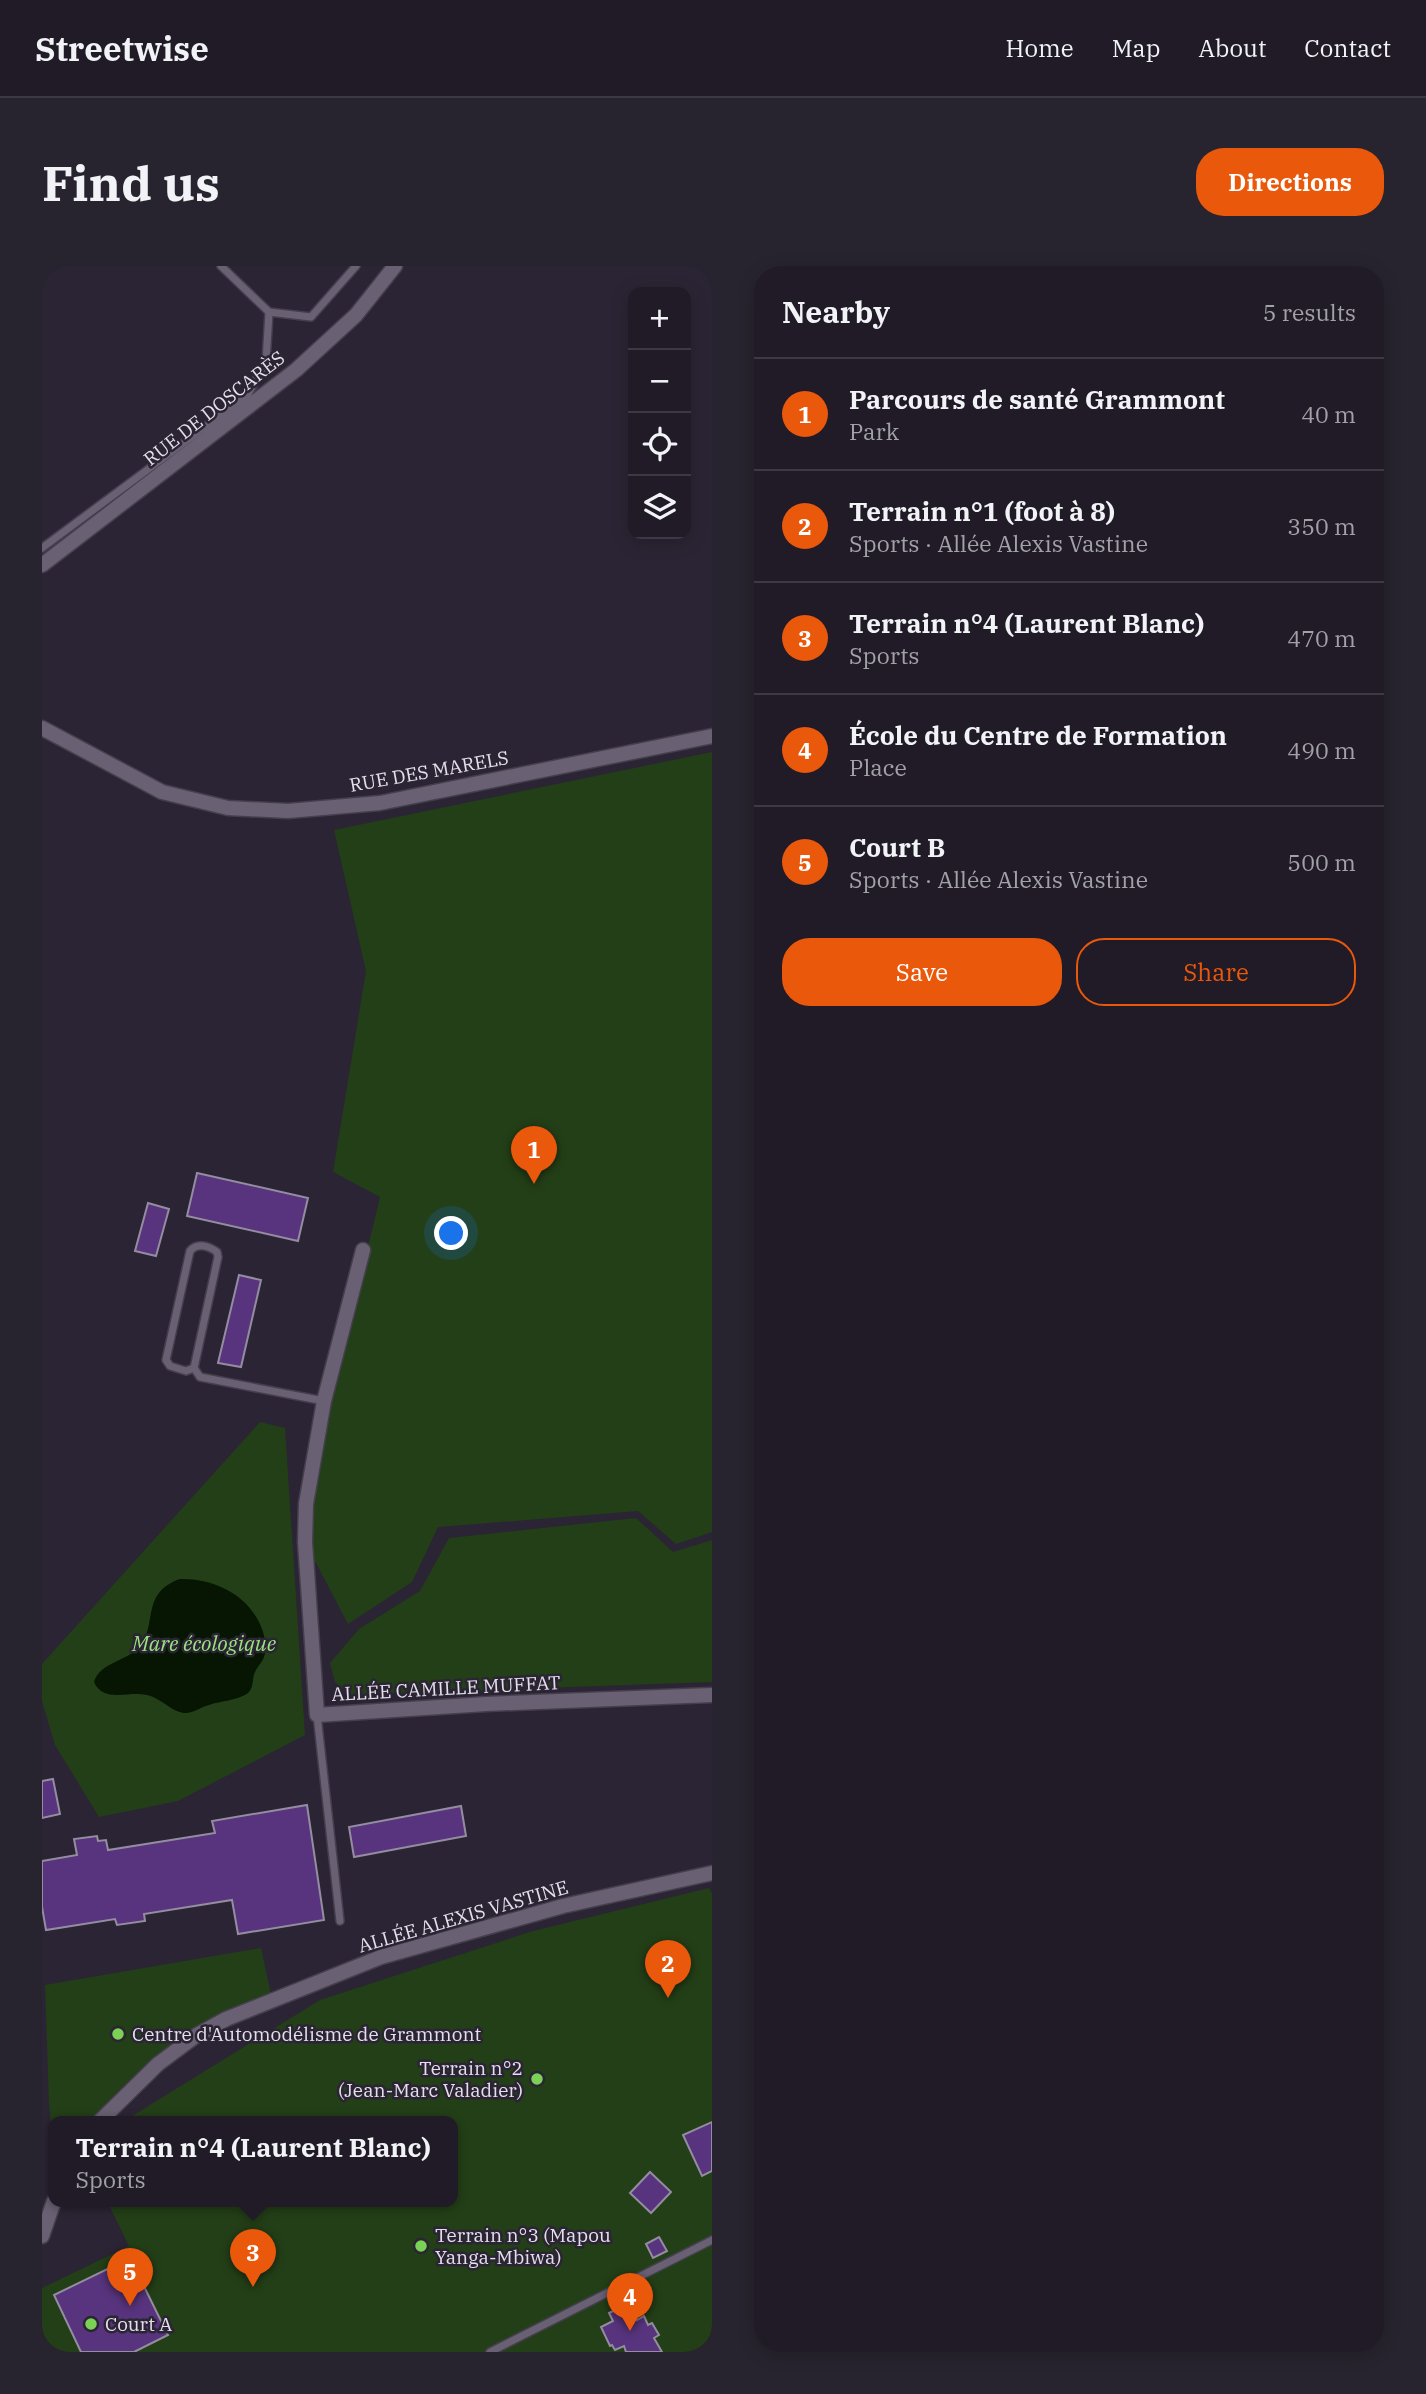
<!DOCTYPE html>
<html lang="en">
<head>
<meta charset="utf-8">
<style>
	body { margin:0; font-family:"IBM Plex Serif",serif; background:#28242f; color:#f1f3f6 }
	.controls { position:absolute; right:21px; top:21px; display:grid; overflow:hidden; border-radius:14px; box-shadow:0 4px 18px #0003 }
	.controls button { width:63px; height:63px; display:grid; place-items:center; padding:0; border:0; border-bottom:2px solid #3d3944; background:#201b27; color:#f1f3f6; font:35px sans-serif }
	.you { position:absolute; left:410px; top:968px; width:24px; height:24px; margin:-18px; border:5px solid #fff; border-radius:50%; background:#1a73e8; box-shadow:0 0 0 10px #1a73e833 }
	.badge { display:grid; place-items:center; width:46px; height:46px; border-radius:50%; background:#ea580c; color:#fff; font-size:23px; font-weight:700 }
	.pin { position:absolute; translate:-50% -58px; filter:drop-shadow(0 2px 4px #0008) }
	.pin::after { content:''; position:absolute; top:37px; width:24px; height:21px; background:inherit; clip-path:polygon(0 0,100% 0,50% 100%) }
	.popup { position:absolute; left:6px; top:1850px; width:410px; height:91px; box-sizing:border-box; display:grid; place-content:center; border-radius:14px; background:#201b27; filter:drop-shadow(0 2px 5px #0005); font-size:23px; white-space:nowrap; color:#a2a1a7 }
	.popup b { font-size:26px; color:#f1f3f6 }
	.popup::after { content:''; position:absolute; left:50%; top:100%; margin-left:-14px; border:14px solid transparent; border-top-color:#201b27 }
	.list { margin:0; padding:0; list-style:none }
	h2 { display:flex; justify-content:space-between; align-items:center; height:91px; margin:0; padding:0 28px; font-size:30px }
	h2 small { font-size:23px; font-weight:400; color:#a2a1a7 }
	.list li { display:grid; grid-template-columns:46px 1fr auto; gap:21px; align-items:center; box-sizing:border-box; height:112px; padding:0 28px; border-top:2px solid #3d3944 }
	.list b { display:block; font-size:26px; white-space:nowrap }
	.list p { margin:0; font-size:23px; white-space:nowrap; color:#a2a1a7 }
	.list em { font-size:23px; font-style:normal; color:#a2a1a7 }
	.actions { display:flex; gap:14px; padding:21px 28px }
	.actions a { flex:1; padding:16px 0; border:2px solid #ea580c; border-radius:28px; text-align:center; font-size:24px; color:#ea580c }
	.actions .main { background:#ea580c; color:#fff }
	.icon { flex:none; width:38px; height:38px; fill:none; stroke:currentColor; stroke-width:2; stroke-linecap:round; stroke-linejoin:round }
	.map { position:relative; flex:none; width:670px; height:2086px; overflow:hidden; border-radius:28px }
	header { display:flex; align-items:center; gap:42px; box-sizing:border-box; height:98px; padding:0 35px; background:#201b27; border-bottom:2px solid #3d3944 }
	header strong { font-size:33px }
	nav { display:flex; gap:38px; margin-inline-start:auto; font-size:24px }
	.intro { display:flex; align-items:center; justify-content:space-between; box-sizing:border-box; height:168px; padding:0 42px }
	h1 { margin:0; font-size:49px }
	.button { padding:18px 32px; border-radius:28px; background:#ea580c; color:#fff; font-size:24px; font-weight:700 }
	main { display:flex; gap:42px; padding:0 42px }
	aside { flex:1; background:#201b27; border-radius:28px; box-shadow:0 4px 18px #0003 }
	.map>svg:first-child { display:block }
	.green { fill:#233f17 }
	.water { fill:#061602 }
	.building { fill:#57347d; stroke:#948c9f; stroke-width:2 }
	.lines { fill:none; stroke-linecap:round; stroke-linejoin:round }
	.service-casing { stroke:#453f4d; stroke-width:10 }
	.minor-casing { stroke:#453f4d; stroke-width:17 }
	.service { stroke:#696173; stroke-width:7 }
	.minor { stroke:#696173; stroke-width:14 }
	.poi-dot { fill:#7bd156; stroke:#2b2434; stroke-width:2.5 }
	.labels { text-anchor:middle; stroke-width:5; stroke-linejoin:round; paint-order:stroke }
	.street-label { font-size:19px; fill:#e4dfea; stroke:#2b2434 }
	.poi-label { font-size:19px; fill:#e4dfea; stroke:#2b2434; text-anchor:start }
	.water-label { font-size:21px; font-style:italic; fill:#99e27d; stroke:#2b2434 }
</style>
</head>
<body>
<header>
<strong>Streetwise</strong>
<nav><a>Home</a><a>Map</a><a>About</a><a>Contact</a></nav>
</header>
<div class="intro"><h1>Find us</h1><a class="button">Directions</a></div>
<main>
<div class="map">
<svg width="670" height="2086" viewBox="0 0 670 2086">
	<rect width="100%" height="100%" fill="#2b2434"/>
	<g class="green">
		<path d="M 670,486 L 670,1266 L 634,1278 L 596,1245 L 396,1261 L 370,1316 L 306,1358 L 263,1276 L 264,1238 L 338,931 L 291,906 L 324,705 L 292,564 Z"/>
		<path d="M 218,1156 L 243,1162 L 263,1469 L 136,1535 L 57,1551 L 13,1479 L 0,1435 L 0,1398 Z"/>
		<path d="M 594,1252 L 631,1286 L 670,1274 L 670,1416 L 307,1429 L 293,1416 L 288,1397 L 317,1363 L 378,1325 L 407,1272 Z"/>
		<path d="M 667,1622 L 670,1627 L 670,2086 L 0,2086 L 0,2022 L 87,1980 L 65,1935 L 410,1935 L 410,1855 L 82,1855 L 278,1734 L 491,1665 Z"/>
		<path d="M 219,1682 L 229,1728 C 211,1735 191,1742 174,1751 C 134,1771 77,1819 50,1855 L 11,1855 L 11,1882 L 7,1837 L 3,1719 Z"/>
	</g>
	<path class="water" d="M 138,1313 C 174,1312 210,1331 221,1366 C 223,1373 225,1380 223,1387 C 222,1395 216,1399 213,1406 C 210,1412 212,1420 207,1426 C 199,1434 178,1435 167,1439 C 158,1441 151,1448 142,1447 C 130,1446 119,1432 105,1429 C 86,1425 61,1437 52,1416 C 58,1396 86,1395 98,1380 C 116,1359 98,1327 138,1313 Z"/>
	<g class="building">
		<path d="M 155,907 L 266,932 L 256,975 L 145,950 Z"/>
		<path d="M 106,937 L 127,943 L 114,990 L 93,985 Z"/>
		<path d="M 197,1009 L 219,1014 L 199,1101 L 176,1097 Z"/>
		<path d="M 11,1513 L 18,1548 L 0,1552 L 0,1515 Z"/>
		<path d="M 265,1539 L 282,1654 L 196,1668 L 190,1634 L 102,1648 L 103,1655 L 75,1659 L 73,1653 L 4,1664 L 0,1641 L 0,1595 L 35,1589 L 32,1573 L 55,1570 L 56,1575 L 64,1574 L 66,1584 L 173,1567 L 170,1555 Z"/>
		<path d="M 419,1540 L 424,1570 L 312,1591 L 307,1561 Z"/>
		<path d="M 670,1856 L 670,1905 L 660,1910 L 641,1869 Z"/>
		<path d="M 608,1906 L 629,1926 L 609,1947 L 588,1927 Z"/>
		<path d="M 617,1971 L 625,1985 L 611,1992 L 604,1978 Z"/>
		<path d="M 88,1992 L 126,2069 L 92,2086 L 39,2086 L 12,2029 Z"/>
		<path d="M 587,2037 L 595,2054 L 602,2050 L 606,2059 L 610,2057 L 617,2069 L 612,2072 L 620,2086 L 584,2086 L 582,2080 L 573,2084 L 570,2079 L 568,2080 L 559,2061 L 571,2055 L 567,2047 Z"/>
	</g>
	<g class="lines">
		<defs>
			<g id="service">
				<path d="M 179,0 L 227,46"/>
				<path d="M 0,282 L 205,130 L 224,96 L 227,46 L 269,51 L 314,0"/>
				<path d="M 152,1102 L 144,1105 L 128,1100 L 124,1094 L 148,985 C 155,976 167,980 175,986 L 176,991 L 152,1102 L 158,1111 L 282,1135"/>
				<path d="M 275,1449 L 298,1655"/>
				<path d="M 448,2086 L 670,1974"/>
			</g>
			<g id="minor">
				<path d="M 0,299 L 254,104 L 314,49 L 353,0"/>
				<path d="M 0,462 L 120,526 L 186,542 L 246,545 L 338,537 L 670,470"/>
				<path d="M 321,984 L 282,1135 L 264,1238 L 263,1276 L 275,1449 L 444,1438 L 670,1429"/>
				<path d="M 58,1855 L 116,1798 L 155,1769 L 184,1753 L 339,1691 L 521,1640 L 670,1607"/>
				<path d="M 0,1970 L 12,1935"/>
			</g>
		</defs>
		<use href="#service" class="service-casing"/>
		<use href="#minor" class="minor-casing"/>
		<use href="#service" class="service"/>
		<use href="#minor" class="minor"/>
	</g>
	<g class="poi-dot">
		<circle cx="76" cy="1768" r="7"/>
		<circle cx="495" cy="1813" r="7"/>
		<circle cx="379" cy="1980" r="7"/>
		<circle cx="49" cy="2058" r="7"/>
	</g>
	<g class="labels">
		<g class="street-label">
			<text transform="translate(172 142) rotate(-38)" y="7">RUE DE DOSCARÈS</text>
			<text transform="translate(387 505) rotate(-10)" y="7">RUE DES MARELS</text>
			<text transform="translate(404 1422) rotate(-3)" y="7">ALLÉE CAMILLE MUFFAT</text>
			<text transform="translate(421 1650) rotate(-16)" y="7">ALLÉE ALEXIS VASTINE</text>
		</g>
		<g class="poi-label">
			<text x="90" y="1775">Centre d'Automodélisme de Grammont</text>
			<text x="481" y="1809" text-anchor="end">Terrain n°2<tspan x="481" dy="22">(Jean-Marc Valadier)</tspan></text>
			<text x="393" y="1976">Terrain n°3 (Mapou<tspan x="393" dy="22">Yanga-Mbiwa)</tspan></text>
			<text x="63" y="2065">Court A</text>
		</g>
		<g class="water-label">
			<text x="162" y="1385">Mare écologique</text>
		</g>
	</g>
</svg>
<div class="controls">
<button>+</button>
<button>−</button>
<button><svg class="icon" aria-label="locate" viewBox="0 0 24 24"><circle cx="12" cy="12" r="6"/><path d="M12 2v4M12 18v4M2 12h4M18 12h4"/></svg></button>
<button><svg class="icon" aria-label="layers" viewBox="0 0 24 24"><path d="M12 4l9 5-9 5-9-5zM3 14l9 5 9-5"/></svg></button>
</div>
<div class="you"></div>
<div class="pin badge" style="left:492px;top:918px">1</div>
<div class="pin badge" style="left:626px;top:1732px">2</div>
<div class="pin badge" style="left:211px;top:2021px">3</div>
<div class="popup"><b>Terrain n°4 (Laurent Blanc)</b>Sports</div>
<div class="pin badge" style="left:588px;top:2065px">4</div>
<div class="pin badge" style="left:88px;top:2040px">5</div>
</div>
<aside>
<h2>Nearby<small>5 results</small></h2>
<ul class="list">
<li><span class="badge">1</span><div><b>Parcours de santé Grammont</b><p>Park</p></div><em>40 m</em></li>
<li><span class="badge">2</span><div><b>Terrain n°1 (foot à 8)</b><p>Sports · Allée Alexis Vastine</p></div><em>350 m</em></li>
<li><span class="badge">3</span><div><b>Terrain n°4 (Laurent Blanc)</b><p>Sports</p></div><em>470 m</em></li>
<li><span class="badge">4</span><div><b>École du Centre de Formation</b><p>Place</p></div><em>490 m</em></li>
<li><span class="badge">5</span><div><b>Court B</b><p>Sports · Allée Alexis Vastine</p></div><em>500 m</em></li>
</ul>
<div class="actions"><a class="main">Save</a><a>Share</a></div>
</aside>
</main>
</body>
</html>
